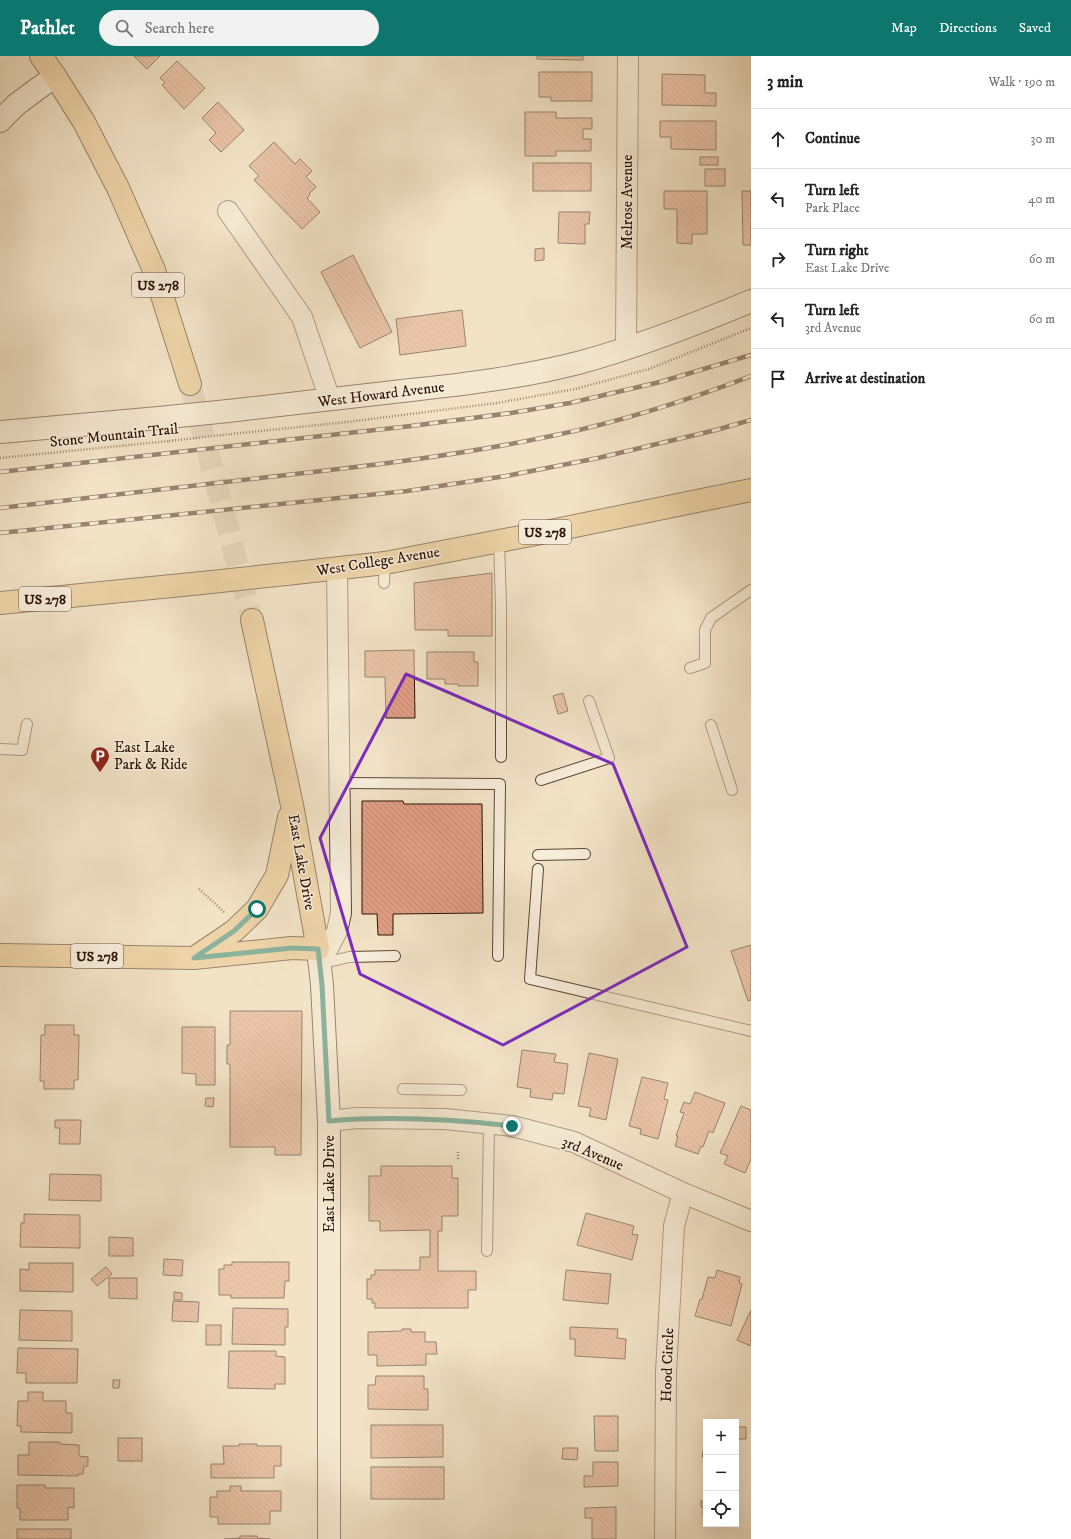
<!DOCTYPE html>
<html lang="en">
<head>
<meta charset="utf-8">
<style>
	body { margin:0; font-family:"IM FELL DW Pica",serif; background:#f2f2f2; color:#222 }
	.controls { position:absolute; right:12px; bottom:12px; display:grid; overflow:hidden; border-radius:0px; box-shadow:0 4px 16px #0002 }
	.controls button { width:36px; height:36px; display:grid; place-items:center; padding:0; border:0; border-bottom:1px solid #e0e0e0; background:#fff; color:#222; font:20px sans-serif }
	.stop { position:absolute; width:12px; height:12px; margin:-9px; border:3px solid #0f766e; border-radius:50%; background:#fff }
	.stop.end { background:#0f766e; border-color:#fff; box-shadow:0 1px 4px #0008 }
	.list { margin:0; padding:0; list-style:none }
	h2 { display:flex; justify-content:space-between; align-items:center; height:52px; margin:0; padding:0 16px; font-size:17px }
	h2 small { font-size:13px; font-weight:400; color:#767676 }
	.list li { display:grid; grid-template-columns:26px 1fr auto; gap:12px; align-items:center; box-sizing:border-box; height:60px; padding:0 16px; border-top:1px solid #e0e0e0 }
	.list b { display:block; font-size:15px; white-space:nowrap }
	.list p { margin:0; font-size:13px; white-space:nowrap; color:#767676 }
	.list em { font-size:13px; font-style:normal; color:#767676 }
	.icon { flex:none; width:22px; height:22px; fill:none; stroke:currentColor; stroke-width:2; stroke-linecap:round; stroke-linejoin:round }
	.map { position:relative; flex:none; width:751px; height:1483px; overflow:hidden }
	header { display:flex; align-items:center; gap:24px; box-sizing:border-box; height:56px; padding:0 20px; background:#0f766e; color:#fff }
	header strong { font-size:19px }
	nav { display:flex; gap:22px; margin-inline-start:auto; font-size:14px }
	.search { width:280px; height:36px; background:#f2f2f2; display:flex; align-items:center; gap:10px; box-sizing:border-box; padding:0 14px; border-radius:22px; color:#767676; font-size:15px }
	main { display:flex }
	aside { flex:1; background:#fff }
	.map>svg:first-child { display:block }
	.building { fill:url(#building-back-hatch); stroke:#2b1204 }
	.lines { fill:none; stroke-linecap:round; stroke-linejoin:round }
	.primary-tunnel { stroke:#d4c4aa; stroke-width:22; stroke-dasharray:22 11; stroke-linecap:butt }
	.lane-casing { stroke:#5d4635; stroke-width:12 }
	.street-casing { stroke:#5d4635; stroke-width:22 }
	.secondary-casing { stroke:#2b1204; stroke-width:24 }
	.primary-casing { stroke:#2b1204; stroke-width:24 }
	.path { stroke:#2b1204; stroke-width:2.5; stroke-dasharray:1 2; stroke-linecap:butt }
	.lane { stroke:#f7eddb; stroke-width:10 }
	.street { stroke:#f7eddb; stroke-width:20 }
	.secondary { stroke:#f7eddb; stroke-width:22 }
	.primary { stroke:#e9c284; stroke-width:22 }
	.rail-casing { stroke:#2b1204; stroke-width:4.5 }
	.rail { stroke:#f7eddb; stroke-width:3; stroke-dasharray:9; stroke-linecap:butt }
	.secondary-bridge-casing { stroke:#2b1204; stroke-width:24; stroke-linecap:butt }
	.primary-bridge-casing { stroke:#2b1204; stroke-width:24; stroke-linecap:butt }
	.path-bridge { stroke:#2b1204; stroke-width:2.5; stroke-dasharray:1 2; stroke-linecap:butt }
	.secondary-bridge { stroke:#f7eddb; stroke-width:22 }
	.primary-bridge { stroke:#e9c284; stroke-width:22 }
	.route { stroke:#0f766e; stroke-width:5 }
	.marked { fill:none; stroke:#7b2cbf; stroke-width:3; stroke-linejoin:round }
	.labels { text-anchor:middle; stroke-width:3; stroke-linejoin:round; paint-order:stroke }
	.shield { fill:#f7eddb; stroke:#685444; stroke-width:1 }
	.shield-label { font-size:14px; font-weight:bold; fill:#2b1204 }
	.street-label { font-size:15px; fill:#2b1204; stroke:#f7eddb }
	.poi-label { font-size:15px; fill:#2b1204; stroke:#f7eddb; text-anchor:start }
</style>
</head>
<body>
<header>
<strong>Pathlet</strong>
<div class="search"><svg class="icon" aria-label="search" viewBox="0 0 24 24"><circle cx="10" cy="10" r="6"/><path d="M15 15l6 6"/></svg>Search here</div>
<nav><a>Map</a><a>Directions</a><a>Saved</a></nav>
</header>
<main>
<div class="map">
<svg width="751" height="1483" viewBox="0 0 751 1483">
	<defs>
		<pattern id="building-back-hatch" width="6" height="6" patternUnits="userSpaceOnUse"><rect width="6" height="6" fill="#e29f85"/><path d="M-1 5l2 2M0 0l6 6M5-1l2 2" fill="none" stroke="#c28871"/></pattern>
	</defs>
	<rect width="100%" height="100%" fill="#f2e3c7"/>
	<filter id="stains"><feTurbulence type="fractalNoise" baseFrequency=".005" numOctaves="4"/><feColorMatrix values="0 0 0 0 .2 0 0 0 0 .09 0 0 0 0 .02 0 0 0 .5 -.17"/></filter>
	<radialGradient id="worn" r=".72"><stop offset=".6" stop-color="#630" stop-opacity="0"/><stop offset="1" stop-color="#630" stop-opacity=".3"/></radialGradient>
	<g class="building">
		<path d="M 134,0 L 160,0 L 147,13 Z"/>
		<path d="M 537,0 L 583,0 L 583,4 L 537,3 Z"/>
		<path d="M 177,5 L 205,32 L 184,53 L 162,29 L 165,26 L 160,22 Z"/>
		<path d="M 539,16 L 592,16 L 592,45 L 551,45 L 551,41 L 539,41 Z"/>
		<path d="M 662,18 L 705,19 L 705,37 L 716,37 L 716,50 L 662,49 Z"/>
		<path d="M 218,46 L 244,74 L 221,96 L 209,84 L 216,77 L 202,62 Z"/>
		<path d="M 525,56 L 556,56 L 556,62 L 592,62 L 592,73 L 583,73 L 583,83 L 591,83 L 591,95 L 556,95 L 556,100 L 525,100 Z"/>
		<path d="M 660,65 L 716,65 L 716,94 L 671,93 L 671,81 L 660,81 Z"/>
		<path d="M 274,86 L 295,108 L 300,103 L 312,115 L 306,121 L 316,131 L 309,138 L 310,139 L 307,142 L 320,156 L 302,173 L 254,124 L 259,120 L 249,110 Z"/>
		<rect x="700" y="101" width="18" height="8"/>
		<rect x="533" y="107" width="58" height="28"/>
		<rect x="705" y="113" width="20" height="17"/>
		<path d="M 664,135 L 707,135 L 707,178 L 692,178 L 692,188 L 677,187 L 677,153 L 664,153 Z"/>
		<path d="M 742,135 L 751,135 L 751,189 L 743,189 Z"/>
		<path d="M 559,156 L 590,156 L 589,168 L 585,168 L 585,188 L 558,187 Z"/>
		<path d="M 544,192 L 544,204 L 535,205 L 535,193 Z"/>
		<path d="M 353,199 L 392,276 L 360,292 L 321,216 Z"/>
		<path d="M 462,254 L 466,290 L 400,299 L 396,263 Z"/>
		<path d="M 492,517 L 492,580 L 448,580 L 448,574 L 415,574 L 414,527 Z"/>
		<path d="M 414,594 L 415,662 L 386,662 L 385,621 L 365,621 L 365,595 Z"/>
		<path d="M 427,596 L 474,596 L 474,606 L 478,606 L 478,630 L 458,630 L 458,628 L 445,628 L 445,623 L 427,623 Z"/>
		<path d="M 563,637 L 568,655 L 558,658 L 553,640 Z"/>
		<path d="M 362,745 L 403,745 L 404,748 L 482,748 L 483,857 L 393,858 L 393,879 L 378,879 L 377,858 L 362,858 Z"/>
		<path d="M 751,889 L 751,944 L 748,945 L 731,895 Z"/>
		<path d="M 230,955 L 302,955 L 301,1099 L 275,1099 L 275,1091 L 230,1091 L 230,1008 L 227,1008 L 227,989 L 230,989 Z"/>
		<path d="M 45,969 L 74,969 L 74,979 L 79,979 L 78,1024 L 74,1024 L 74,1033 L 44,1033 L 44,1025 L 40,1025 L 41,979 L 45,979 Z"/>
		<path d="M 182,971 L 215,971 L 215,1029 L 196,1029 L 196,1018 L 182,1017 Z"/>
		<path d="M 522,994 L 556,998 L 554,1006 L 568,1008 L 564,1038 L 553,1037 L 552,1044 L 530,1041 L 531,1033 L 517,1031 Z"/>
		<path d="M 589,997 L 618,1003 L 606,1064 L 589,1060 L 591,1052 L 578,1050 Z"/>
		<path d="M 642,1021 L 668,1027 L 664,1043 L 668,1044 L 658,1083 L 640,1078 L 641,1073 L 629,1070 Z"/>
		<path d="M 695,1036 L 725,1047 L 713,1077 L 709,1075 L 703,1091 L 701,1090 L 698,1098 L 675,1090 L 678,1080 L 676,1080 L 684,1057 L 680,1056 L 684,1046 L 690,1048 Z"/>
		<path d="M 206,1042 L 214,1042 L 213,1051 L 205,1050 Z"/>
		<path d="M 741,1050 L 751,1054 L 751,1103 L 745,1117 L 724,1108 L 728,1100 L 720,1097 Z"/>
		<path d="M 55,1064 L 81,1064 L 80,1088 L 59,1088 L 60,1072 L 55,1072 Z"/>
		<path d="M 381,1110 L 452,1110 L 452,1122 L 458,1122 L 458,1160 L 442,1160 L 442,1175 L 438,1175 L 438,1215 L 476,1215 L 476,1234 L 468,1234 L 468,1252 L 375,1252 L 375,1247 L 372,1247 L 372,1243 L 367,1243 L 367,1223 L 371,1223 L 371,1219 L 375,1219 L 375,1214 L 420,1214 L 420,1201 L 430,1201 L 430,1174 L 380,1175 L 380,1165 L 369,1165 L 369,1120 L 381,1120 Z"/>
		<path d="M 50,1118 L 101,1119 L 101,1145 L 49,1144 Z"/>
		<path d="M 586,1157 L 634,1170 L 632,1178 L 638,1179 L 632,1204 L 577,1189 Z"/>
		<path d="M 24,1158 L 80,1159 L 80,1192 L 20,1191 L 21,1167 L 24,1167 Z"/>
		<path d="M 109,1181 L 133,1182 L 133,1200 L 109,1200 Z"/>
		<path d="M 164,1203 L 183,1204 L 182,1220 L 163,1219 Z"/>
		<path d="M 232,1206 L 289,1206 L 289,1225 L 285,1225 L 284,1242 L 231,1242 L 231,1239 L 219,1239 L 219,1213 L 224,1213 L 224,1209 L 232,1209 Z"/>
		<path d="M 29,1207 L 73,1207 L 73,1236 L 20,1235 L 20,1213 L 29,1214 Z"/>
		<path d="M 106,1211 L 112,1218 L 97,1230 L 91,1223 Z"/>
		<path d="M 566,1214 L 611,1218 L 608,1248 L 563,1244 Z"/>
		<path d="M 717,1214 L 740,1221 L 739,1227 L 742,1228 L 731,1270 L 695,1260 L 700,1243 L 702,1243 L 708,1221 L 715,1222 Z"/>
		<path d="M 109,1222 L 137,1222 L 137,1243 L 109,1242 Z"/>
		<path d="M 174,1236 L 182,1237 L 182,1244 L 174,1244 Z"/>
		<path d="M 173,1245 L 199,1246 L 198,1266 L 172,1265 Z"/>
		<path d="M 233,1252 L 288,1253 L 288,1271 L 285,1271 L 285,1289 L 232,1288 Z"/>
		<path d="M 20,1254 L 72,1255 L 72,1285 L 19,1284 Z"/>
		<path d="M 751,1254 L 751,1290 L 737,1284 Z"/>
		<rect x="206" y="1269" width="15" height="20"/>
		<path d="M 570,1271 L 618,1273 L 617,1282 L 626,1283 L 625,1303 L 575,1300 L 575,1283 L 570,1283 Z"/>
		<path d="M 402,1273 L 411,1273 L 411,1276 L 425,1276 L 425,1286 L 436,1286 L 437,1298 L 426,1298 L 426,1309 L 377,1310 L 377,1299 L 368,1299 L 368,1276 L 402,1275 Z"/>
		<path d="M 18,1292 L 78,1293 L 77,1327 L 26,1327 L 26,1317 L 17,1317 Z"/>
		<path d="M 229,1295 L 276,1295 L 276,1300 L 285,1301 L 285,1328 L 275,1328 L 275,1333 L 228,1332 Z"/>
		<path d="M 376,1320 L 424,1320 L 424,1333 L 428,1333 L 428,1354 L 368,1353 L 368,1329 L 375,1329 Z"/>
		<path d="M 113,1324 L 120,1324 L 119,1332 L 113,1332 Z"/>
		<path d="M 28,1336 L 43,1336 L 43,1345 L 66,1345 L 66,1357 L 72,1357 L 72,1377 L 21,1376 L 21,1370 L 17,1370 L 18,1345 L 28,1345 Z"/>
		<path d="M 594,1360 L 618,1360 L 618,1395 L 595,1395 Z"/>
		<path d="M 371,1369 L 443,1369 L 443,1401 L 371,1402 Z"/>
		<rect x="736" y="1371" width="10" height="12"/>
		<rect x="118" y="1382" width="24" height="23"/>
		<path d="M 29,1386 L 60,1386 L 60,1388 L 79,1389 L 79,1400 L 88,1401 L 88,1410 L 84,1410 L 83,1418 L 78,1418 L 78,1420 L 18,1419 L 18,1399 L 29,1399 Z"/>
		<path d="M 239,1388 L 257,1388 L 257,1390 L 281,1390 L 281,1410 L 274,1410 L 274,1422 L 211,1422 L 211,1408 L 224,1408 L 223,1390 L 239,1390 Z"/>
		<path d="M 563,1392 L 578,1392 L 577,1404 L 562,1403 Z"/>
		<path d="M 703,1395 L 706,1395 L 706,1419 L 705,1419 L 705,1401 L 702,1401 Z"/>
		<path d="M 593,1406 L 618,1406 L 618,1430 L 584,1431 L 584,1420 L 593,1420 Z"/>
		<rect x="371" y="1411" width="73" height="32"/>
		<path d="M 17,1429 L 45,1429 L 45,1432 L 74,1432 L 74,1452 L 68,1451 L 68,1464 L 20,1464 L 20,1452 L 17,1452 Z"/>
		<path d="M 230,1430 L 241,1430 L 241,1435 L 281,1435 L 281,1455 L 270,1455 L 270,1468 L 218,1468 L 218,1461 L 210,1461 L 210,1441 L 217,1441 L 217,1435 L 230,1435 Z"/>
		<path d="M 704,1433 L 706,1433 L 706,1460 L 703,1460 L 703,1451 L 701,1451 L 701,1445 L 704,1445 Z"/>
		<path d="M 616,1451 L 616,1483 L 592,1483 L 592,1462 L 585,1462 L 585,1452 Z"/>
		<rect x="17" y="1473" width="54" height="10"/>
		<path d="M 240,1480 L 257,1480 L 258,1482 L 270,1483 L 224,1483 L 240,1482 Z"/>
	</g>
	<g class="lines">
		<path class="primary-tunnel" d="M 190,328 L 252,564"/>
		<defs>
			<g id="lane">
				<path d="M 499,484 L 501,550 L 501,701"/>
				<path d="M 384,527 L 385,507"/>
				<path d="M 690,612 L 705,607 L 705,574 L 711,562 L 751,534"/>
				<path d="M 711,669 L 732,734"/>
				<path d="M 0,693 L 22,694 L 27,668"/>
				<path d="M 541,724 L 609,702 L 589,645"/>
				<path d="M 340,727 L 500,728 L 498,900"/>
				<path d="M 538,799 L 585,798"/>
				<path d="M 538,813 L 530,923 L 751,975"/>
				<path d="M 320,908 L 349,901 L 395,900"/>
				<path d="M 403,1033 L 461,1034"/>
				<path d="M 487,1195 L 489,1068"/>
			</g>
			<g id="street">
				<path d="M 228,155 L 302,261 L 330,344"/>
				<path d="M 626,292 L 628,0"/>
				<path d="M 320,908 L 337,875 L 341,857 L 337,512"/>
				<path d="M 329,1065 L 357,1062 L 445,1063 L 512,1070 L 574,1086 L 683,1137 L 751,1165"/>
				<path d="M 665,1483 L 666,1316 L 674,1170 L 683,1137"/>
			</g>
			<g id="secondary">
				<path d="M 0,65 L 17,48 L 55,20"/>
				<path d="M 228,355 C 289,348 350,341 411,334 C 467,328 523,321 578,307 C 637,291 694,269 751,245"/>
				<path d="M 0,376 L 159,362"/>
				<path d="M 318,893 L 322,929 L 329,1065 L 329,1483"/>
			</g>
			<g id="primary">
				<path d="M 41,0 L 55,20 L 84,66 L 118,132 L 154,214 L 190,328"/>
				<path d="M 286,518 L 385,507 L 536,478 L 751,434"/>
				<path d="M 0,547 L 202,527"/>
				<path d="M 0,899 L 194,902 L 292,892 L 318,893 L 292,749 L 252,564"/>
				<path d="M 197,900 L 234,875 L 257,853 L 277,819 L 289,761"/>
			</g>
		</defs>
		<use href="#lane" class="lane-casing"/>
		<use href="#street" class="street-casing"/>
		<use href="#secondary" class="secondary-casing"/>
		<use href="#primary" class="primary-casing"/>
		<g class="path">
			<path d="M 231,378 L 347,366 L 497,347 L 575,333 L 649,313 L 751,272"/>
			<path d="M 0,402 L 169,385"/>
			<path d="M 199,833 L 224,856"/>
			<path d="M 458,1096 L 458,1104"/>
		</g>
		<use href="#lane" class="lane"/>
		<use href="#street" class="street"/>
		<use href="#secondary" class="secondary"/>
		<use href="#primary" class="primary"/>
		<defs>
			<g id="rail">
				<path d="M 0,416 L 411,370 L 511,357 L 570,347 L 660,326 L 751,299"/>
				<path d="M 0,452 C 87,442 173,432 260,422 C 359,411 458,400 556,379 C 623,365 688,344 751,320"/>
				<path d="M 0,477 L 407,435 L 506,420 L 598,402 L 716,374 L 751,364"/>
			</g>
		</defs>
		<use href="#rail" class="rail-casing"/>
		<use href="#rail" class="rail"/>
		<defs>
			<path id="secondary-bridge" d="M 159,362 L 228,355"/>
			<path id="primary-bridge" d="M 202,527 L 286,518"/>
		</defs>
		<use href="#secondary-bridge" class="secondary-bridge-casing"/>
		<use href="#primary-bridge" class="primary-bridge-casing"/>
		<path class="path-bridge" d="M 169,385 L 231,378"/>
		<use href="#secondary-bridge" class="secondary-bridge"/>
		<use href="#primary-bridge" class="primary-bridge"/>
	</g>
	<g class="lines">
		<path class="route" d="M 257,853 L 234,875 L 194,902 L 292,892 L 318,893 L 322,929 L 329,1065 C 390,1060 451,1063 512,1070"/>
	</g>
	<path d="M0 0H751V1483H0ZM 406,618 L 613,708 L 687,891 L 503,989 L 360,918 L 320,782 Z" fill="#f2e3c7" fill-opacity=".55" fill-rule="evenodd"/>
	<path class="marked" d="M 406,618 L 613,708 L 687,891 L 503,989 L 360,918 L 320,782 Z"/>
	<defs>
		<symbol id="parking-pin" viewBox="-11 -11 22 30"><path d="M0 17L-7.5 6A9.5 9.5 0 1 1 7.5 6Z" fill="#8f2418" stroke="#f7eddb"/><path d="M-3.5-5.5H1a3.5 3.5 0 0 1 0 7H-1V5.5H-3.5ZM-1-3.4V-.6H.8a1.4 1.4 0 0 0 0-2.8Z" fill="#fff"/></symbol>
	</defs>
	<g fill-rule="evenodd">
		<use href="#parking-pin" x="89" y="689" width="22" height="30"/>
	</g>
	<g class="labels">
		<g class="shield">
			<rect x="132" y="217" width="52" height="24" rx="3"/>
			<rect x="519" y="464" width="52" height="24" rx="3"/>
			<rect x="19" y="531" width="52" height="24" rx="3"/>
			<rect x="71" y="888" width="52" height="24" rx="3"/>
		</g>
		<g class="shield-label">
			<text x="158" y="234">US 278</text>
			<text x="545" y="481">US 278</text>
			<text x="45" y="548">US 278</text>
			<text x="97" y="905">US 278</text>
		</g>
		<g class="street-label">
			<text transform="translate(627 146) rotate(-90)" y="5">Melrose Avenue</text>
			<text transform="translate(381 338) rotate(-7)" y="5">West Howard Avenue</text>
			<text transform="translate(114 379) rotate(-6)" y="5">Stone Mountain Trail</text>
			<text transform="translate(378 505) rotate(-9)" y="5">West College Avenue</text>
			<text transform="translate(302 806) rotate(80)" y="5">East Lake Drive</text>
			<text transform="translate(593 1097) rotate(23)" y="5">3rd Avenue</text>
			<text transform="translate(329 1128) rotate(-90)" y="5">East Lake Drive</text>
			<text transform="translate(667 1309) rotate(-88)" y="5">Hood Circle</text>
		</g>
		<g class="poi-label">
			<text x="114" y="696">East Lake<tspan x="114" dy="17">Park &amp; Ride</tspan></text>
		</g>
	</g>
	<rect width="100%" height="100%" filter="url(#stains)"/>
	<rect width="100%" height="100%" fill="url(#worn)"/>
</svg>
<div class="controls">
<button>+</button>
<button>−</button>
<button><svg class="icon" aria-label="locate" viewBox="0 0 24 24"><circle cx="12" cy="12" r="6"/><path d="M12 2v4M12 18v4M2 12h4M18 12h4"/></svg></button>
</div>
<div class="stop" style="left:257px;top:853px"></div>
<div class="stop end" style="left:512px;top:1070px"></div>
</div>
<aside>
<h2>3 min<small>Walk · 190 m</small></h2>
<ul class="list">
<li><svg class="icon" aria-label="ahead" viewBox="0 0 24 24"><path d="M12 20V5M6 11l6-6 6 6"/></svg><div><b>Continue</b></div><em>30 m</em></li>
<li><svg class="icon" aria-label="left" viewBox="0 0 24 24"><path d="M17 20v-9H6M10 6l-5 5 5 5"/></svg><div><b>Turn left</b><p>Park Place</p></div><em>40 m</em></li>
<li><svg class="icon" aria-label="right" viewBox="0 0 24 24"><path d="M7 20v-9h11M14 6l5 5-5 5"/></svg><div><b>Turn right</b><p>East Lake Drive</p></div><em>60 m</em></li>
<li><svg class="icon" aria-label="left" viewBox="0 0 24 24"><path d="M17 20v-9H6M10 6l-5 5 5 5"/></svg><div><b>Turn left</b><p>3rd Avenue</p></div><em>60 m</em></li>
<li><svg class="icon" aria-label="arrive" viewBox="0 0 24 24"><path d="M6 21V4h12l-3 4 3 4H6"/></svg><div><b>Arrive at destination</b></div></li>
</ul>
</aside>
</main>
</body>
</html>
